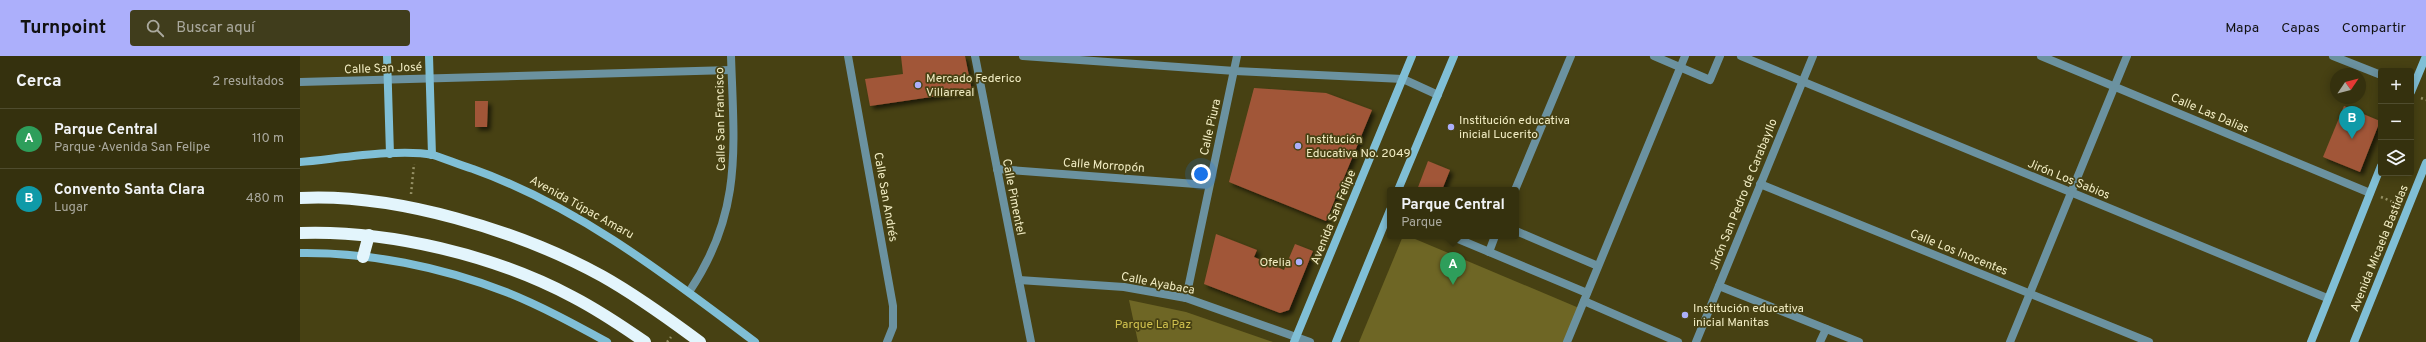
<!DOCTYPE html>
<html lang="es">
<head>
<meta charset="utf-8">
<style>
	body { margin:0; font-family:Overpass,sans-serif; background:#403d1c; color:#f1f3f6 }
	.controls { position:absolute; right:12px; top:12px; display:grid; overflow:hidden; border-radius:4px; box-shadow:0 2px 10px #0003 }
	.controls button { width:36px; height:36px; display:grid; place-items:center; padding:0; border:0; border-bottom:1px solid #4f4c2e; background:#35310e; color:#f1f3f6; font:20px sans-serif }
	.compass { position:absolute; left:2030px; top:12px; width:36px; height:36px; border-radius:50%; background:#35310e; box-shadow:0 2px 10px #0003; rotate:55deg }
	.you { position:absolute; left:901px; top:118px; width:14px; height:14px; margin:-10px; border:3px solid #fff; border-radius:50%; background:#1a73e8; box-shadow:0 0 0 6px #1a73e833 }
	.badge { display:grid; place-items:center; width:26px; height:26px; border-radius:50%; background:#acaffb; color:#fff; font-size:13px; font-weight:700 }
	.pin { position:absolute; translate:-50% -33px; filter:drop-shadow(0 1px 2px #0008) }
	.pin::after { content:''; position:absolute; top:21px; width:14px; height:12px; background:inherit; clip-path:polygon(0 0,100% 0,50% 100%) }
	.popup { position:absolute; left:1087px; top:131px; width:132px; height:52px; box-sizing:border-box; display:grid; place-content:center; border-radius:4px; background:#35310e; filter:drop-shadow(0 1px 3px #0005); font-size:13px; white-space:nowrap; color:#aaa99e }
	.popup b { font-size:15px; color:#f1f3f6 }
	.popup::after { content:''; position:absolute; left:50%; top:100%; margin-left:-8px; border:8px solid transparent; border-top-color:#35310e }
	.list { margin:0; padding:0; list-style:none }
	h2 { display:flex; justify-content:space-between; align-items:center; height:52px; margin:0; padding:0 16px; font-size:17px }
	h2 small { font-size:13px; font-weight:400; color:#aaa99e }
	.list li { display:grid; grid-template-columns:26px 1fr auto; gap:12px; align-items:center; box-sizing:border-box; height:60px; padding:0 16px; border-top:1px solid #4f4c2e }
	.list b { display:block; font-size:15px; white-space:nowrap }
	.list p { margin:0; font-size:13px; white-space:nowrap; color:#aaa99e }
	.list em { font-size:13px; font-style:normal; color:#aaa99e }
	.icon { flex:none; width:22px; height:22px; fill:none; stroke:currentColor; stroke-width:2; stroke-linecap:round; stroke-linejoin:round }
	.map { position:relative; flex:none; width:2126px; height:286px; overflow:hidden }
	header { display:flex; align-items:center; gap:24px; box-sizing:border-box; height:56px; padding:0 20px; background:#acaffb; color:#111 }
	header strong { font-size:19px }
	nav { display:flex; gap:22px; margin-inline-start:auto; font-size:14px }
	.search { width:280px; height:36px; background:#403d1c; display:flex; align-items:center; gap:10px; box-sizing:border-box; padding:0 14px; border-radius:4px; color:#aaa99e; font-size:15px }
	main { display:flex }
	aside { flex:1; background:#35310e }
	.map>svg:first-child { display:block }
	.green { fill:#6e6625 }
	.building { fill:#a15739; filter:url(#shadow) }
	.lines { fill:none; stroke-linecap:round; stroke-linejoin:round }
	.path { stroke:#959064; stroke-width:2.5; stroke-dasharray:2 3; stroke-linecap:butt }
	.street { stroke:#6b92a0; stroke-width:8 }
	.secondary { stroke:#80bfd6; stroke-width:8 }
	.highway { stroke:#e3f5fc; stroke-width:12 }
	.poi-dot { fill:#acaffb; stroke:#474113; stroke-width:1.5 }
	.labels { text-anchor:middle; stroke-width:3.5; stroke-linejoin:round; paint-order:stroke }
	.street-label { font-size:12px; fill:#f2edc4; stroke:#474113 }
	.poi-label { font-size:12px; fill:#f2edc4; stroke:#474113; text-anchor:start }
	.park-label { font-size:12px; fill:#d1c24f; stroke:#474113 }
</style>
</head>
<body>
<header>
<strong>Turnpoint</strong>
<div class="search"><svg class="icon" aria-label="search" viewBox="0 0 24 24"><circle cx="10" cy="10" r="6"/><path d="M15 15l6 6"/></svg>Buscar aquí</div>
<nav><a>Mapa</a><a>Capas</a><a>Compartir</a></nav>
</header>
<main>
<aside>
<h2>Cerca<small>2 resultados</small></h2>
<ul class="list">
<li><span class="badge" style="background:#2e9e5b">A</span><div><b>Parque Central</b><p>Parque · Avenida San Felipe</p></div><em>110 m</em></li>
<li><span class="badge" style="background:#0f9aa8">B</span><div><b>Convento Santa Clara</b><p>Lugar</p></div><em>480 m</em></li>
</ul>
</aside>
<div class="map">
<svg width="2126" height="286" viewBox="0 0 2126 286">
	<defs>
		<filter id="shadow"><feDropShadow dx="3.5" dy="3.5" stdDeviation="2" flood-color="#0009"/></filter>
	</defs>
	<rect width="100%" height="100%" fill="#474113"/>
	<g class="green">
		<path d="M 1103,180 L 1108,180 L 1279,252 L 1265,286 L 1059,286 Z"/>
		<path d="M 829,244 L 886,256 L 973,286 L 838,286 Z"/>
	</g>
	<g class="building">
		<path d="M 601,0 L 665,0 L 672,35 L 570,50 L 565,23 L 603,18 Z"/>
		<path d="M 954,32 L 1026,37 L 1072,54 L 1026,165 L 929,126 Z"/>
		<path d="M 175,45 L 188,45 L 187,71 L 175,71 Z"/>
		<path d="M 2044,50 L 2080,65 L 2060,116 L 2023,101 Z"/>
		<path d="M 1128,105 L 1150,114 L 1142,134 L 1117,134 Z"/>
		<path d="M 916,178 L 957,194 L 954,201 L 984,214 L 995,188 L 1013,195 L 989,254 L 980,257 L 904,228 Z"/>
	</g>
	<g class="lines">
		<g class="path">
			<path d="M 2121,42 L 2126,44"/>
			<path d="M 111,138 L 114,108"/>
			<path d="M 2081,141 L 2098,148"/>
			<path d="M 367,286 L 371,281"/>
		</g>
		<g class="street">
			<path d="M 548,0 L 593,250 L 593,271 L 587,286"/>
			<path d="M 675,0 L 731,286"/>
			<path d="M 723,0 L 935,15 L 1103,23 L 1138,39"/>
			<path d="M 1354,0 L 1410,24 L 1420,0"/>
			<path d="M 1441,0 L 2027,242"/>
			<path d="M 1741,0 L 2070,137"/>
			<path d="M 2033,0 L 2081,19"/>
			<path d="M 0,26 L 431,14"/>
			<path d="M 697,113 L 909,129"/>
			<path d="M 1460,128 L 1849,286"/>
			<path d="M 1215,134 L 1271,0"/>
			<path d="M 1216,175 L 1298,210"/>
			<path d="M 1151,180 L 1287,237"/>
			<path d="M 1189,196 L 1195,180"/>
			<path d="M 719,224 L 824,231 L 886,242 L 1010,286"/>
			<path d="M 1419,230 L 1559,286"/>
			<path d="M 389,236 C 443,156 434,92 431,0"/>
			<path d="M 886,242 L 937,0"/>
			<path d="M 1284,245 L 1378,286"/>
			<path d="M 1267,286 L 1385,0"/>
			<path d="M 1396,286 L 1513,0"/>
			<path d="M 1520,286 L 1526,273"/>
			<path d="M 1710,286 L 1827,0"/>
		</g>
		<g class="secondary">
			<path d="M 87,0 L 90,98"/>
			<path d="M 129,0 L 132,99"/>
			<path d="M 2111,36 L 2126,0"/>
			<path d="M 0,106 C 36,103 99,92 133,99 C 146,103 159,109 173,113 C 279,151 366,219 455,286"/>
			<path d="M 1098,134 L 1154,0"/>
			<path d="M 0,197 C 68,196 142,211 206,236 C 241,250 274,268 307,286"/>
			<path d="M 994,286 L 1112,0"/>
			<path d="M 1036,286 L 1090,154"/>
			<path d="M 2011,286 L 2081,110"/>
			<path d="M 2054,286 L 2126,107"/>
		</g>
		<g class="highway">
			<path d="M 0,142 C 95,137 220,175 302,220 C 336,239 369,263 400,286"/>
			<path d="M 0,177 C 89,174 194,199 273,241 C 298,254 322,270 345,286"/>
			<path d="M 63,201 L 69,179"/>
		</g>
	</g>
	<g class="poi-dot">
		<circle cx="618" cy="29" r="4"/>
		<circle cx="1151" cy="71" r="4"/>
		<circle cx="998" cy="90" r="4"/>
		<circle cx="999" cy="206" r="4"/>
		<circle cx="1385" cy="259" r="4"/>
	</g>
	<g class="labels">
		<g class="street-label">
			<text transform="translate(83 12) rotate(-2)" y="4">Calle San José</text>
			<text transform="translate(1910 57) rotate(23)" y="4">Calle Las Dalias</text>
			<text transform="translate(420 63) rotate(-91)" y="4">Calle San Francisco</text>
			<text transform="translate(910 71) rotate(-77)" y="4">Calle Piura</text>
			<text transform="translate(804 109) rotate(4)" y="4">Calle Morropón</text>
			<text transform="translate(1769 123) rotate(22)" y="4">Jirón Los Sabios</text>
			<text transform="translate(1443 138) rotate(-68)" y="4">Jirón San Pedro de Carabayllo</text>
			<text transform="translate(586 141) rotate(80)" y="4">Calle San Andrés</text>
			<text transform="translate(714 141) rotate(79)" y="4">Calle Pimentel</text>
			<text transform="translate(282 151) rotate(29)" y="4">Avenida Túpac Amaru</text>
			<text transform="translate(1033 161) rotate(-68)" y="4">Avenida San Felipe</text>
			<text transform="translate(2079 192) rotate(-68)" y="4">Avenida Micaela Bastidas</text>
			<text transform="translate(1659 196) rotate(22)" y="4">Calle Los Inocentes</text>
			<text transform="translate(858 227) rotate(11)" y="4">Calle Ayabaca</text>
		</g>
		<g class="poi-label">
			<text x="626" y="26">Mercado Federico<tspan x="626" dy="14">Villarreal</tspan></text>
			<text x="1159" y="68">Institución educativa<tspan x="1159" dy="14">inicial Lucerito</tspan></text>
			<text x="1006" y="87">Institución<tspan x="1006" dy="14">Educativa No. 2049</tspan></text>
			<text x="991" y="210" text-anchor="end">Ofelia</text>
			<text x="1393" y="256">Institución educativa<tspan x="1393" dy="14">inicial Manitas</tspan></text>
		</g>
		<g class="park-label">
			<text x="853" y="272">Parque La Paz</text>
		</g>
	</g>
</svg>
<div class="controls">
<button>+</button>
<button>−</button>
<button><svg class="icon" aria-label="layers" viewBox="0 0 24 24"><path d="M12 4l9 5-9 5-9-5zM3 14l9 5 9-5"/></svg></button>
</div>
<svg class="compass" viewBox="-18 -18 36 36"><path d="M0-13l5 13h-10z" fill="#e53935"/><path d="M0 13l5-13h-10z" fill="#aaa99e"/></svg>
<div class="you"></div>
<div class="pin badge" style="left:1153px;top:229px;background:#2e9e5b">A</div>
<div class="popup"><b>Parque Central</b>Parque</div>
<div class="pin badge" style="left:2052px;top:83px;background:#0f9aa8">B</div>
</div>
</main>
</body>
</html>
